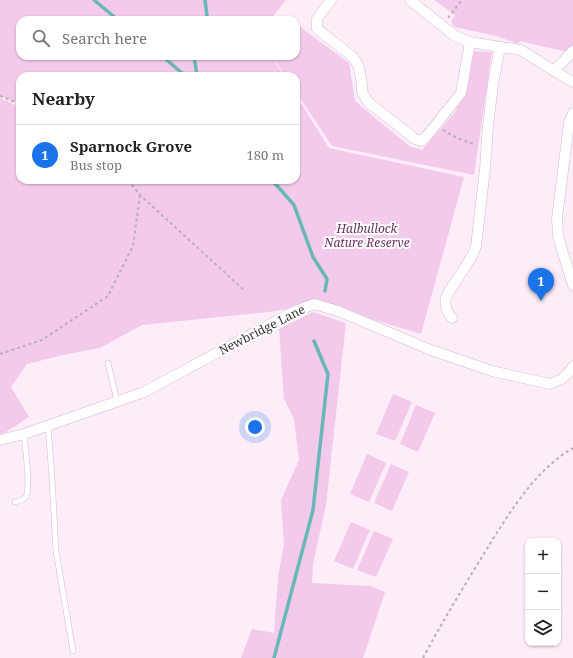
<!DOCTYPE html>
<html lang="en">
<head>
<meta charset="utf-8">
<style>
	body { margin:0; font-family:"Noto Serif",serif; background:#f6f6f6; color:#222 }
	.controls { position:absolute; right:12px; bottom:12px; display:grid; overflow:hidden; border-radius:8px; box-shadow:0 1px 3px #0004 }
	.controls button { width:36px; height:36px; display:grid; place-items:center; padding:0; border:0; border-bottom:1px solid #e0e0e0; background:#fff; color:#222; font:20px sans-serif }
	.you { position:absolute; left:255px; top:427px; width:14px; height:14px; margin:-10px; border:3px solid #fff; border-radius:50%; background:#1a73e8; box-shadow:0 0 0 6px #1a73e833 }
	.badge { display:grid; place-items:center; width:26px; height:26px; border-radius:50%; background:#1a73e8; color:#fff; font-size:13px; font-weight:700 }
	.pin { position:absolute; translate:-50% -33px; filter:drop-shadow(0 1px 2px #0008) }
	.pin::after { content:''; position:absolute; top:21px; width:14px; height:12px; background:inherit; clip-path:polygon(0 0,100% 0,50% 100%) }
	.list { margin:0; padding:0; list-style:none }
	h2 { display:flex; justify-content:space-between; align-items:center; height:52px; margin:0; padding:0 16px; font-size:17px }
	h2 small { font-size:13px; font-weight:400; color:#767676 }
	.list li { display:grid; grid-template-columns:26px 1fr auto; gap:12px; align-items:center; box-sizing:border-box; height:60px; padding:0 16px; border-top:1px solid #e0e0e0 }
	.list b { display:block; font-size:15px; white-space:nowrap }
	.list p { margin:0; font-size:13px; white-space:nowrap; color:#767676 }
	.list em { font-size:13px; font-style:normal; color:#767676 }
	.icon { flex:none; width:22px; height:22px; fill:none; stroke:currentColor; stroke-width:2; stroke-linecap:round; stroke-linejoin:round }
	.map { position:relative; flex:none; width:573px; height:658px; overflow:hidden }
	.search { position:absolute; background:#fff; box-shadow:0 1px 3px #0004; left:16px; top:16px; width:284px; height:44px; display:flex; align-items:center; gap:10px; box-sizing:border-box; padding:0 14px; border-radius:12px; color:#767676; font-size:15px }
	.panel { position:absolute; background:#fff; box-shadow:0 1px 3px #0004; left:16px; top:72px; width:284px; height:112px; border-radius:12px }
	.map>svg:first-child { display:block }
	.green { fill:#f3caec }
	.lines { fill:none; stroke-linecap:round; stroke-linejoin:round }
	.stream { stroke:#6ab7b9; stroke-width:3.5 }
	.service-casing { stroke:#d3bbce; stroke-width:6 }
	.minor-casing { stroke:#d3bbce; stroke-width:11 }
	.path { stroke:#bbaeb9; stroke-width:2; stroke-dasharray:3 3; stroke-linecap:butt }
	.service { stroke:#fff; stroke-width:5 }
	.minor { stroke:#fff; stroke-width:10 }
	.labels { text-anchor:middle; stroke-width:4; stroke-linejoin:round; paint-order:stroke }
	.park-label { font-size:12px; font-style:italic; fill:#693062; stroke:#fff }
	.street-label { font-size:12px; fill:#393038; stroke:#fff }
</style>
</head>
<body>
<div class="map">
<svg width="573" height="658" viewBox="0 0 573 658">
	<rect width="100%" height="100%" fill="#fcedf9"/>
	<g class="green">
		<path d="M 0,0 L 286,0 L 270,20 L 20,20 L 20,56 L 271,56 L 284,76 L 20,76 L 20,104 L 0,96 Z"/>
		<path d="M 434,0 L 573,0 L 573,48 L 571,53 L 520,41 L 518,44 L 496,36 L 454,27 L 451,21 L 455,15 Z"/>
		<path d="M 296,24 L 349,63 L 355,101 L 409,146 L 422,150 L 455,112 L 468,86 L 474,51 L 492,52 L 474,175 L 332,146 L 296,92 L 296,76 L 285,76 L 272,56 L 296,56 Z"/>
		<path d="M 296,95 L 329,148 L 464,177 L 421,334 L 322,304 L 268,312 L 142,325 L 100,348 L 63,355 L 27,364 L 11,387 L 29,417 L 0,436 L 0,98 L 20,107 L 20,180 L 296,180 Z"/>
		<path d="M 313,312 L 346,323 L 326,505 L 313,564 L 312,583 L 370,586 L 385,592 L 363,658 L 241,658 L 252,629 L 274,633 L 278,576 L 284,545 L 281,500 L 299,460 L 294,419 L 284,399 L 279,329 Z"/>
		<path d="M 393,394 L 412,402 L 395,441 L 376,434 Z"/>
		<path d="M 416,405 L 435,413 L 418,452 L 400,444 Z"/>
		<path d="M 367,454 L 386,463 L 369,502 L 350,494 Z"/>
		<path d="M 391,464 L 409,472 L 392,511 L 374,503 Z"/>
		<path d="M 351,522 L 370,530 L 353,569 L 334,561 Z"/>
		<path d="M 374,531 L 393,539 L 376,577 L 357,570 Z"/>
	</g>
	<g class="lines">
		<g class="stream">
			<path d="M 94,0 L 118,20"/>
			<path d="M 205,0 L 207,16 L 205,20"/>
			<path d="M 162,56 L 182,73 L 197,76"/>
			<path d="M 194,56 L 197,76"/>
			<path d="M 272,180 L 294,205 L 313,257 L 327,279 L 325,291"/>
			<path d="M 274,658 L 313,510 L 328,374 L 314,341"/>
		</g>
		<defs>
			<g id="service">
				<path d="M 108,363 L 117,401"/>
				<path d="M 48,425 L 52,478 L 56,551 L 73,651"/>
				<path d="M 15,502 C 19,501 23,500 26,497 C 31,487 25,446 24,434"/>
			</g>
			<g id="minor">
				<path d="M 331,0 L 317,19 L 317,29 L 353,57 L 359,67 L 362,85 L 362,92 L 368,102 L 415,139 L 421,141 L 426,137 L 461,93 L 470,42"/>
				<path d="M 410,0 L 455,36 L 470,42 L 500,47"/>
				<path d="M 554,71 L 573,51"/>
				<path d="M 573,113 L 569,123 L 557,218 L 558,236 L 562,250 L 573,285"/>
				<path d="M 452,318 C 447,312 444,306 446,298 C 448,292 452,287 456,281 C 463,270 472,259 476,246 L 485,169 L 488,126 L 493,84 L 500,47 L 521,50 L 554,71 L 573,82"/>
				<path d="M 0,440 L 24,434 L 144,392 L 293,312 L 314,304 L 338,311 L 431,350 L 492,371 L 550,384 L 562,379 L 570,371 L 573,366"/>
			</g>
		</defs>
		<use href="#service" class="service-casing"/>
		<use href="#minor" class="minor-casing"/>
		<g class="path">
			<path d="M 448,18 L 462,0"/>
			<path d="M 0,96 L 20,104"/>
			<path d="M 443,130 L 457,138 L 476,145"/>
			<path d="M 128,180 L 140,195 L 245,291"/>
			<path d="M 0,354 L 42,340 L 108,296 L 133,246 L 140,195"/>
			<path d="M 423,658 C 440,626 458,596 477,565 C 502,525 531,472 573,448"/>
		</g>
		<use href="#service" class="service"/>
		<use href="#minor" class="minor"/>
	</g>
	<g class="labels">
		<g class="park-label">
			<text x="367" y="233">Halbullock<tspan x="367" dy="14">Nature Reserve</tspan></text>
		</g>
		<g class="street-label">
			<text transform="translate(262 330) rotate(-27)" y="4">Newbridge Lane</text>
		</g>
	</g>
</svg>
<div class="controls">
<button>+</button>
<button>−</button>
<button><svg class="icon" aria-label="layers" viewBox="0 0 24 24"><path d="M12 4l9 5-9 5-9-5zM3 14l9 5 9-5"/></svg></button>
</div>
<div class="you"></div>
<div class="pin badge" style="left:541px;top:301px">1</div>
<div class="search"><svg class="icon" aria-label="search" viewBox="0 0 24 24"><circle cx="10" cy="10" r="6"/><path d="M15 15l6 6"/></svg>Search here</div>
<section class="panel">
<h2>Nearby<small></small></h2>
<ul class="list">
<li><span class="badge">1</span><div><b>Sparnock Grove</b><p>Bus stop</p></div><em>180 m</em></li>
</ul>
</section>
</div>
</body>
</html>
